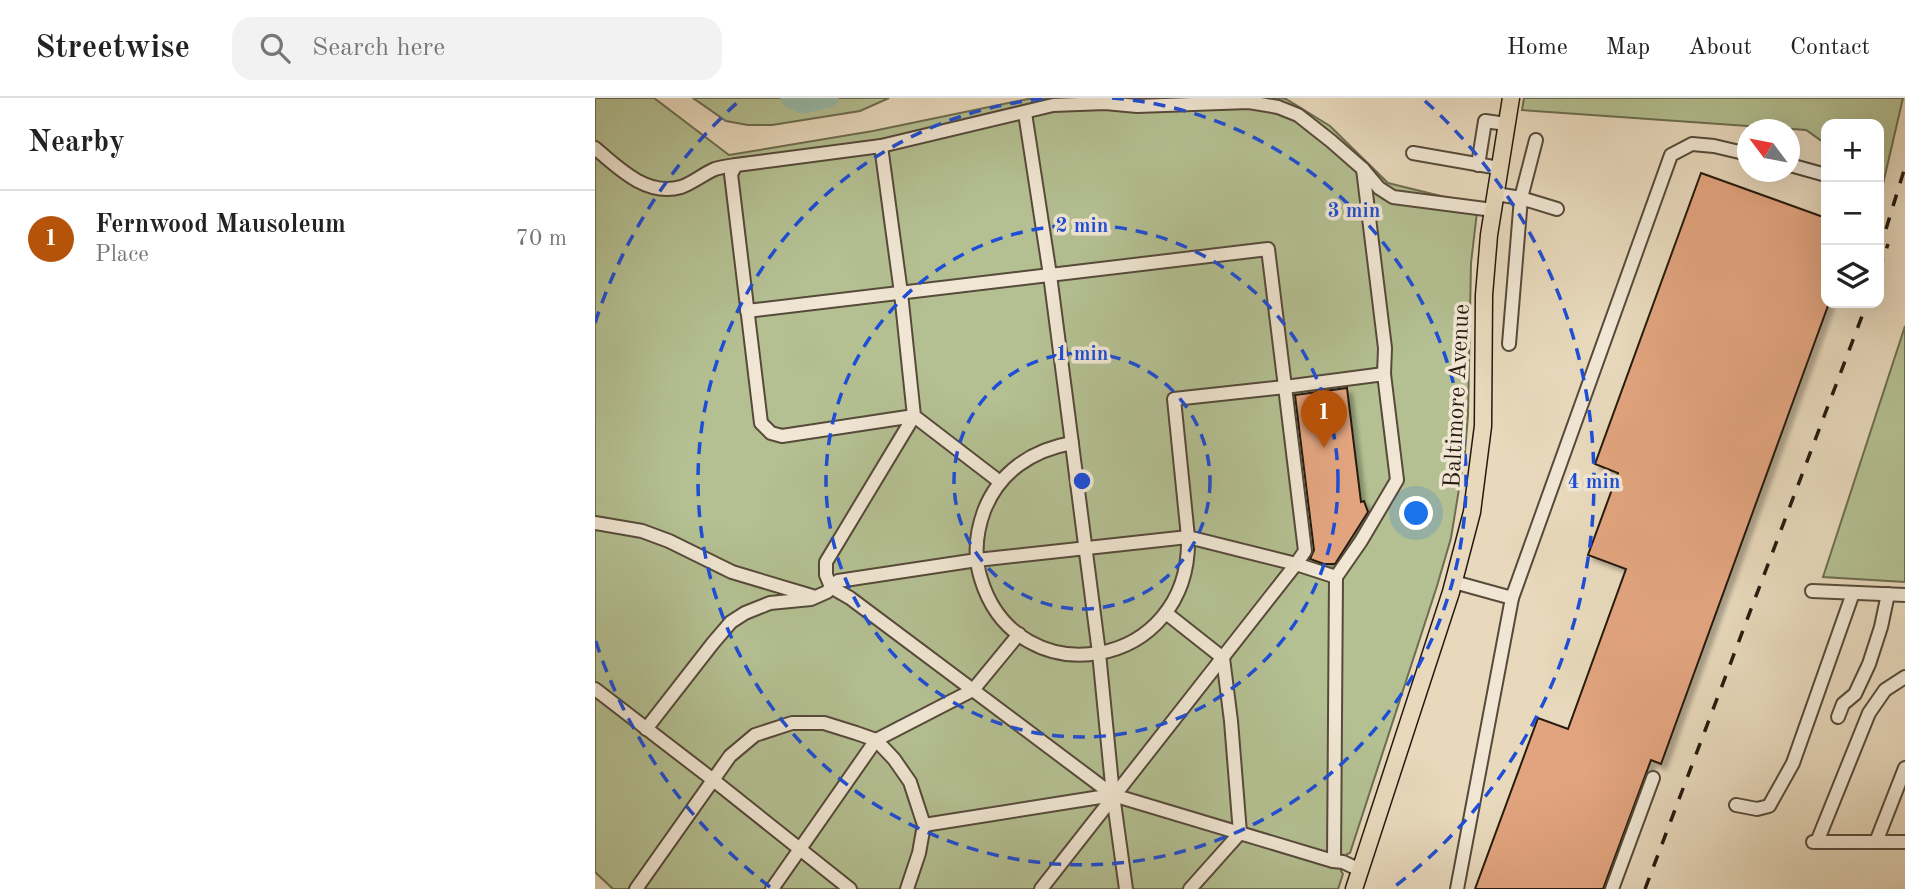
<!DOCTYPE html>
<html lang="en">
<head>
<meta charset="utf-8">
<style>
	body { margin:0; font-family:"Old Standard TT",serif; background:#f2f2f2; color:#222 }
	.controls { position:absolute; right:21px; top:21px; display:grid; overflow:hidden; border-radius:14px; box-shadow:0 7px 28px #0002 }
	.controls button { width:63px; height:63px; display:grid; place-items:center; padding:0; border:0; border-bottom:2px solid #e0e0e0; background:#fff; color:#222; font:35px sans-serif }
	.compass { position:absolute; left:1142px; top:21px; width:63px; height:63px; border-radius:50%; background:#fff; box-shadow:0 7px 28px #0002; rotate:302deg }
	.you { position:absolute; left:822px; top:416px; width:24px; height:24px; margin:-18px; border:5px solid #fff; border-radius:50%; background:#1a73e8; box-shadow:0 0 0 10px #1a73e833 }
	.badge { display:grid; place-items:center; width:46px; height:46px; border-radius:50%; background:#b45309; color:#fff; font-size:23px; font-weight:700 }
	.pin { position:absolute; translate:-50% -58px; filter:drop-shadow(0 2px 4px #0008) }
	.pin::after { content:''; position:absolute; top:37px; width:24px; height:21px; background:inherit; clip-path:polygon(0 0,100% 0,50% 100%) }
	.list { margin:0; padding:0; list-style:none }
	h2 { display:flex; justify-content:space-between; align-items:center; height:91px; margin:0; padding:0 28px; font-size:30px }
	h2 small { font-size:23px; font-weight:400; color:#767676 }
	.list li { display:grid; grid-template-columns:46px 1fr auto; gap:21px; align-items:center; box-sizing:border-box; height:98px; padding:0 28px; border-top:2px solid #e0e0e0 }
	.list b { display:block; font-size:26px; white-space:nowrap }
	.list p { margin:0; font-size:23px; white-space:nowrap; color:#767676 }
	.list em { font-size:23px; font-style:normal; color:#767676 }
	.icon { flex:none; width:38px; height:38px; fill:none; stroke:currentColor; stroke-width:2; stroke-linecap:round; stroke-linejoin:round }
	.map { position:relative; flex:none; width:1310px; height:791px; overflow:hidden }
	header { display:flex; align-items:center; gap:42px; box-sizing:border-box; height:98px; padding:0 35px; background:#fff; border-bottom:2px solid #e0e0e0 }
	header strong { font-size:33px }
	nav { display:flex; gap:38px; margin-inline-start:auto; font-size:24px }
	.search { width:490px; height:63px; background:#f2f2f2; display:flex; align-items:center; gap:18px; box-sizing:border-box; padding:0 24px; border-radius:21px; color:#767676; font-size:26px }
	main { display:flex }
	aside { flex:1; background:#fff }
	.map>svg:first-child { display:block }
	.green { fill:#b4c092; stroke:#6c6d50; stroke-width:2 }
	.lines { fill:none; stroke-linecap:round; stroke-linejoin:round }
	.river { stroke:#98bbab; stroke-width:19 }
	.building { fill:#e1a47e; stroke:#251a0f; stroke-width:2; filter:url(#shadow) }
	.minor-casing { stroke:#564a3a; stroke-width:16 }
	.major-casing { stroke:#251a0f; stroke-width:19 }
	.minor { stroke:#f0e6d3; stroke-width:12 }
	.major { stroke:#e8d9bc; stroke-width:16 }
	.rail { stroke:#251a0f; stroke-width:3.5; stroke-dasharray:12 12; stroke-linecap:butt }
	.ring { fill:none; stroke:#1d4ed8; stroke-width:3.5; stroke-dasharray:12 9 }
	.labels { text-anchor:middle; stroke-width:7; stroke-linejoin:round; paint-order:stroke }
	.street-label { font-size:24px; fill:#251a0f; stroke:#f0e6d3 }
	.centre { fill:#1d4ed8; stroke:#f0e6d3; stroke-width:3.5 }
	.ring-label { font-size:21px; text-anchor:middle; font-weight:bold; fill:#1d4ed8; stroke:#f0e6d3; stroke-width:7; stroke-linejoin:round; paint-order:stroke }
</style>
</head>
<body>
<header>
<strong>Streetwise</strong>
<div class="search"><svg class="icon" aria-label="search" viewBox="0 0 24 24"><circle cx="10" cy="10" r="6"/><path d="M15 15l6 6"/></svg>Search here</div>
<nav><a>Home</a><a>Map</a><a>About</a><a>Contact</a></nav>
</header>
<main>
<aside>
<h2>Nearby<small></small></h2>
<ul class="list">
<li><span class="badge">1</span><div><b>Fernwood Mausoleum</b><p>Place</p></div><em>70 m</em></li>
</ul>
</aside>
<div class="map">
<svg width="1310" height="791" viewBox="0 0 1310 791">
	<defs>
		<filter id="shadow"><feDropShadow dx="5" dy="5" stdDeviation="2" flood-color="#0004"/></filter>
	</defs>
	<rect width="100%" height="100%" fill="#e8d9bc"/>
	<filter id="stains"><feTurbulence type="fractalNoise" baseFrequency=".00286" numOctaves="4"/><feColorMatrix values="0 0 0 0 .2 0 0 0 0 .09 0 0 0 0 .02 0 0 0 .5 -.17"/></filter>
	<radialGradient id="worn" r=".72"><stop offset=".6" stop-color="#630" stop-opacity="0"/><stop offset="1" stop-color="#630" stop-opacity=".3"/></radialGradient>
	<g class="green">
		<path d="M 0,0 L 59,0 L 134,57 L 278,33 L 433,1 L 686,0 L 691,1 L 735,28 L 793,85 L 866,103 L 882,114 L 876,165 L 873,317 L 870,354 L 856,440 L 842,488 L 755,755 L 752,756 L 746,773 L 748,776 L 743,791 L 18,791 L 0,774 Z"/>
		<path d="M 98,0 L 294,0 L 265,13 L 177,27 L 153,27 L 131,23 Z"/>
		<path d="M 929,0 L 1308,0 L 1288,86 L 1284,83 L 1284,26 L 1231,26 L 1231,46 L 1211,32 L 927,12 Z"/>
		<path d="M 1310,228 L 1310,484 L 1228,479 Z"/>
	</g>
	<g class="lines">
		<path class="river" d="M 195,0 L 208,6 L 234,0"/>
	</g>
	<g class="building">
		<path d="M 1106,75 L 1231,120 L 1231,205 L 1234,205 L 1066,666 L 1056,662 L 1008,791 L 880,791 L 943,620 L 973,631 L 1031,471 L 993,457 L 1023,375 L 1000,366 Z"/>
		<path d="M 752,290 L 766,404 L 769,403 L 773,414 L 740,466 L 729,466 L 715,461 L 719,452 L 700,297 Z"/>
	</g>
	<g class="lines">
		<defs>
			<g id="minor">
				<path d="M 430,15 L 455,177 L 473,315 L 504,555 L 518,697 L 531,791"/>
				<path d="M 286,48 L 306,195 L 319,318 L 405,384"/>
				<path d="M 0,50 C 23,70 52,99 86,89 C 98,85 108,76 120,71 C 126,69 134,68 141,67"/>
				<path d="M 818,55 L 904,70"/>
				<path d="M 883,67 L 890,23 L 911,26"/>
				<path d="M 1195,67 L 1231,77"/>
				<path d="M 768,71 L 790,250 L 789,276"/>
				<path d="M 901,96 L 926,100 L 941,42"/>
				<path d="M 152,213 L 673,151 L 690,289 L 579,301 L 593,439 L 701,466 L 710,453 L 690,289 L 789,276 L 802,382 L 766,443 L 741,479"/>
				<path d="M 914,246 L 926,100 L 962,111"/>
				<path d="M 477,345 C 437,352 404,374 389,413 C 381,435 379,459 386,481 C 422,600 597,573 593,439 L 382,462 L 243,483 L 236,489 L 231,477 L 231,464 L 319,318 L 187,338 L 176,335 L 166,325 L 136,76 L 141,67 L 286,48 L 458,7 L 510,5 L 542,8 L 654,4 L 683,9 L 703,17 L 736,43 L 768,71 L 784,90 L 798,99 L 898,112"/>
				<path d="M 0,425 L 47,433 L 74,443 L 137,474 L 217,498"/>
				<path d="M 859,484 L 917,500 L 1076,57 L 1097,46 L 1119,48 L 1153,56"/>
				<path d="M 1217,493 L 1310,497"/>
				<path d="M 571,515 L 628,560 L 636,623 L 645,735 L 595,791"/>
				<path d="M 0,591 L 117,681 L 255,791"/>
				<path d="M 1243,619 L 1248,606 L 1260,596 L 1274,566 L 1286,529 L 1293,496"/>
				<path d="M 51,631 L 118,545 L 136,524 L 150,515 L 175,505 L 216,501 L 232,494 L 236,489 L 255,500 L 518,697 L 738,763 L 748,764 L 765,772"/>
				<path d="M 1141,707 L 1162,711 L 1174,708 L 1198,665 L 1258,495"/>
				<path d="M 329,727 L 518,697"/>
				<path d="M 1218,744 L 1310,744"/>
				<path d="M 1222,744 L 1274,615 L 1290,592 L 1310,579"/>
				<path d="M 1281,744 L 1310,670"/>
				<path d="M 41,791 L 135,658 L 160,637 L 197,625 L 229,625 L 261,635 L 281,642 L 299,661 L 315,684 L 329,727 L 324,755 L 312,791"/>
				<path d="M 177,791 L 281,642 L 378,592 L 424,536"/>
				<path d="M 446,791 L 701,466 L 741,479 L 739,763"/>
				<path d="M 862,791 L 917,500"/>
				<path d="M 1017,791 L 1058,680"/>
			</g>
			<path id="major" d="M 759,791 L 856,494 L 877,414 L 888,328 L 889,197 L 894,137 L 916,0"/>
		</defs>
		<use href="#minor" class="minor-casing"/>
		<use href="#major" class="major-casing"/>
		<use href="#minor" class="minor"/>
		<use href="#major" class="major"/>
		<g class="rail">
			<path d="M 1284,154 L 1310,69"/>
			<path d="M 1284,173 L 1293,146"/>
			<path d="M 1050,791 L 1272,205"/>
		</g>
	</g>
	<g class="ring">
		<circle cx="487" cy="383" r="128"/>
		<circle cx="487" cy="383" r="256"/>
		<path d="M517 0A384 384 0 1 1 457 0"/>
		<path d="M175 789A512 512 0 0 1 0 541M0 225A512 512 0 0 1 144 3M830 3A512 512 0 0 1 799 789"/>
	</g>
	<g class="labels">
		<g class="street-label">
			<text transform="translate(861 298) rotate(-87)" y="8">Baltimore Avenue</text>
		</g>
	</g>
	<circle cx="487" cy="383" r="10" class="centre"/>
	<g class="ring-label">
		<text x="759" y="119">3 min</text>
		<text x="487" y="134">2 min</text>
		<text x="487" y="262">1 min</text>
		<text x="999" y="390">4 min</text>
	</g>
	<rect width="100%" height="100%" filter="url(#stains)"/>
	<rect width="100%" height="100%" fill="url(#worn)"/>
</svg>
<div class="controls">
<button>+</button>
<button>−</button>
<button><svg class="icon" aria-label="layers" viewBox="0 0 24 24"><path d="M12 4l9 5-9 5-9-5zM3 14l9 5 9-5"/></svg></button>
</div>
<svg class="compass" viewBox="-18 -18 36 36"><path d="M0-13l5 13h-10z" fill="#e53935"/><path d="M0 13l5-13h-10z" fill="#767676"/></svg>
<div class="you"></div>
<div class="pin badge" style="left:729px;top:350px">1</div>
</div>
</main>
</body>
</html>
